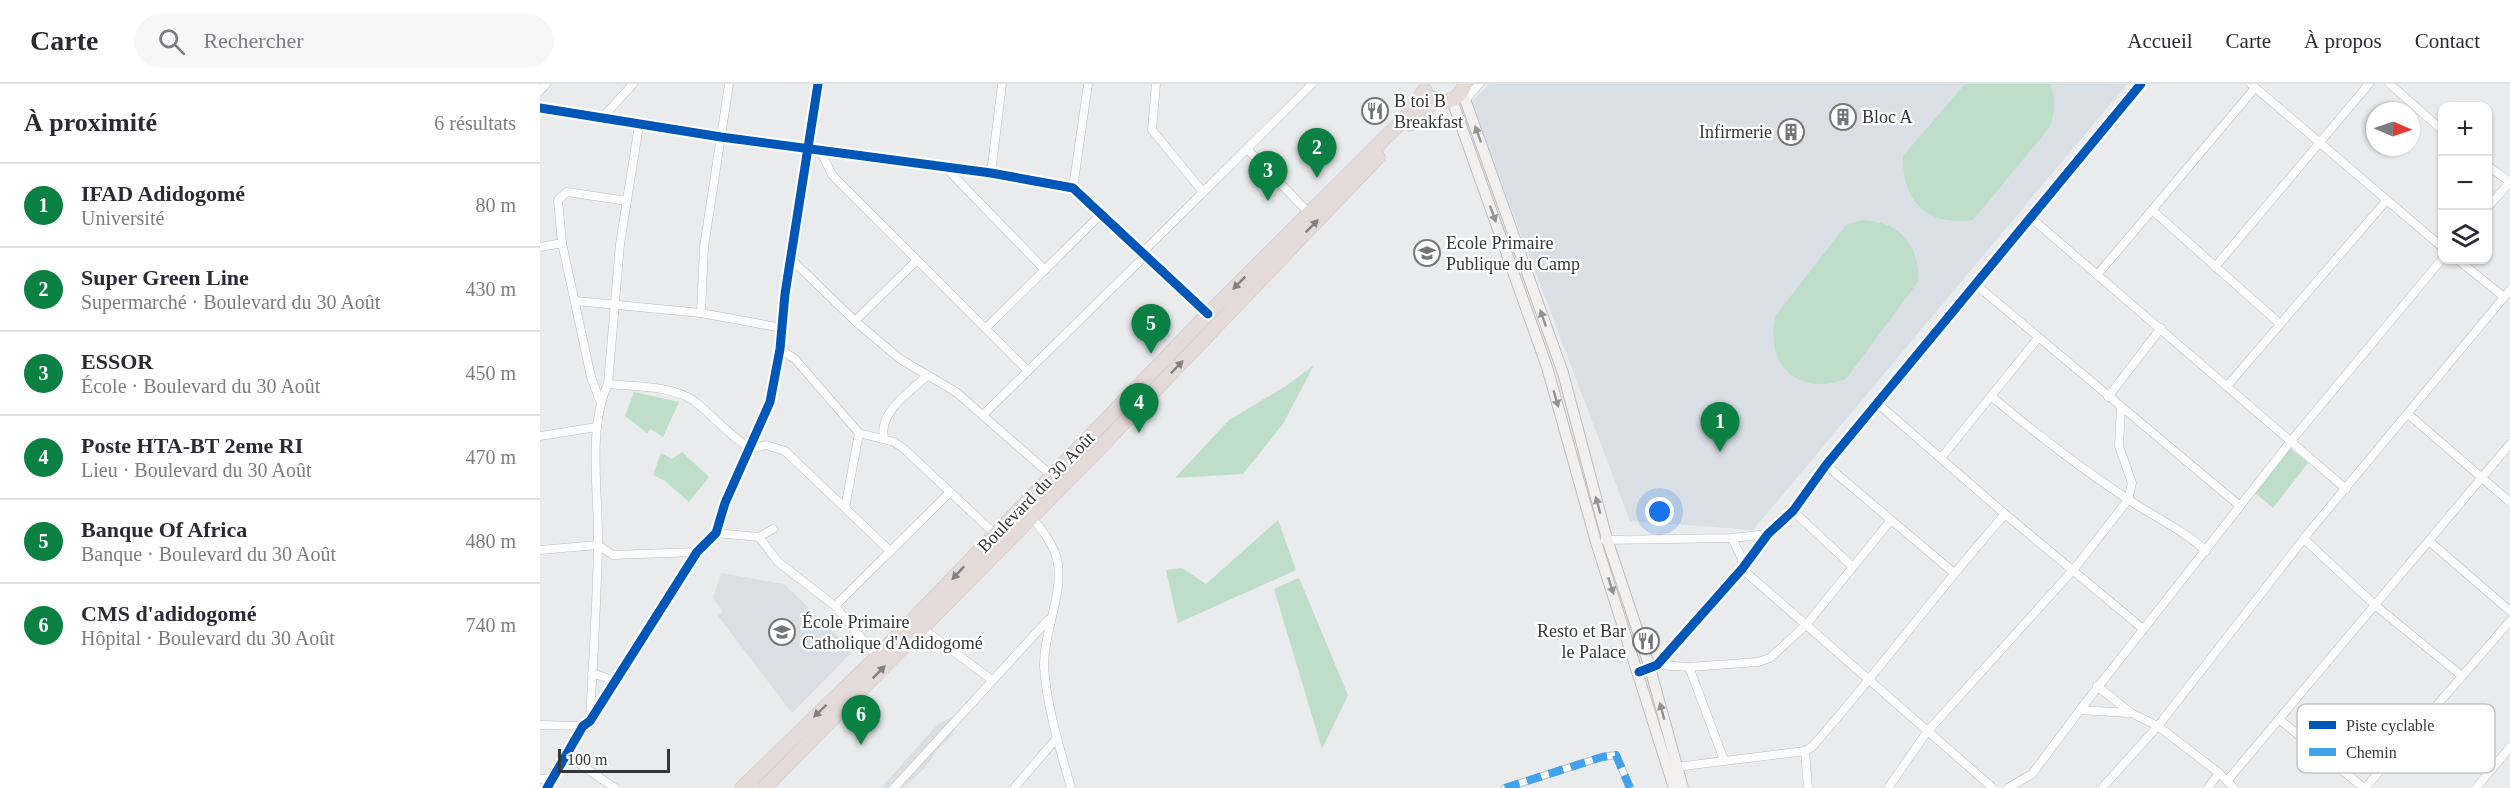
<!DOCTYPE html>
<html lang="fr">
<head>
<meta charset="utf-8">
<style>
	body { margin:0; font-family:"Times New Roman",serif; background:#f7f7f7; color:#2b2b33 }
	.controls { position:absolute; right:18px; top:18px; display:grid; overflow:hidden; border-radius:12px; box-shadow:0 2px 4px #0004 }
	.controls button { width:54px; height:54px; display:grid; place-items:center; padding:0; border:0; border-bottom:2px solid #e1e1e2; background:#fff; color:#2b2b33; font:30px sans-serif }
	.compass { position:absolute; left:1826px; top:18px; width:54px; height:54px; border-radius:50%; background:#fff; box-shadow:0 2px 4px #0004; rotate:92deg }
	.scale { position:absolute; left:18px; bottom:15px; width:112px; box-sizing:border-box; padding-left:6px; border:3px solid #363739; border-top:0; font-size:16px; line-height:21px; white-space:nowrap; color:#363739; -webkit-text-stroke:4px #fff; paint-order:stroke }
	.you { position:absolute; left:1120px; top:428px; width:21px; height:21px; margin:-15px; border:4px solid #fff; border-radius:50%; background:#1a73e8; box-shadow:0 0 0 9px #1a73e833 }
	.badge { display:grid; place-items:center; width:39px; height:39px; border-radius:50%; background:#0b8043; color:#fff; font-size:20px; font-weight:700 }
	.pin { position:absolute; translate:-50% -50px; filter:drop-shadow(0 2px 3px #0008) }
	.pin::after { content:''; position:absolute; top:32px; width:21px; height:18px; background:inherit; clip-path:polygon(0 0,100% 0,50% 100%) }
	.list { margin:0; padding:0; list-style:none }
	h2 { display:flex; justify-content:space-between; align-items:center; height:78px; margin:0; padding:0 24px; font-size:26px }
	h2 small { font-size:20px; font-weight:400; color:#7c7c81 }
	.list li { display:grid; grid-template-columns:39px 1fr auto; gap:18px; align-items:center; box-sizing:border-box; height:84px; padding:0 24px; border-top:2px solid #e1e1e2 }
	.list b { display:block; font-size:22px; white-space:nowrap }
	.list p { margin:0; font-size:20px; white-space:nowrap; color:#7c7c81 }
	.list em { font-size:20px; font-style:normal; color:#7c7c81 }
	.icon { flex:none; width:33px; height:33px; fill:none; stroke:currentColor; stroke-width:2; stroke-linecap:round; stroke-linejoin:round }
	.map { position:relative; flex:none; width:1970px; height:704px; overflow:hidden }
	header { display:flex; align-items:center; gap:36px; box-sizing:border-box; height:84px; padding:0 30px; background:#fff; border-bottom:2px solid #e1e1e2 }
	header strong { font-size:28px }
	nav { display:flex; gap:33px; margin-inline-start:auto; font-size:21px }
	.search { width:420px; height:54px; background:#f7f7f7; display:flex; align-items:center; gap:15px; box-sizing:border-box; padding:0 21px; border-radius:33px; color:#7c7c81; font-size:22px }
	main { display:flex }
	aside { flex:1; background:#fff }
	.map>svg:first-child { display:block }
	.built { fill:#d9dfe5 }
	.green { fill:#bedec9 }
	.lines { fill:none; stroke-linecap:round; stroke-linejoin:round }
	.pedestrian-casing { stroke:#bcbdbf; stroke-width:8 }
	.minor-casing { stroke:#bcbdbf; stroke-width:9 }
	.secondary-casing { stroke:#bcbdbf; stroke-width:12 }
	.trunk-casing { stroke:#c7c8c9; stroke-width:15 }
	.pedestrian { stroke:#fcfcfc; stroke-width:6 }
	.minor { stroke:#fcfcfc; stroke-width:8 }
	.secondary { stroke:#f2efef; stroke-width:10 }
	.trunk { stroke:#e4dad8; stroke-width:14 }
	.quiet { stroke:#3fa3ec; stroke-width:8; stroke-dasharray:15 8; stroke-linecap:butt }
	.cycleway-casing { stroke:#fff; stroke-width:13 }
	.cycleway { stroke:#0057b8; stroke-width:9 }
	.oneway { fill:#949394 }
	.oneway2 { fill:#848081 }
	.labels { text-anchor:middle; stroke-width:4.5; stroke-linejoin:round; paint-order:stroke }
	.poi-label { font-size:18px; fill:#363739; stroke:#fff; text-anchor:start }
	.street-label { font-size:18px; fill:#363739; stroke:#fff }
	.key { fill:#fff; stroke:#c3c3c4; stroke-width:1.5 }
	.key-label { font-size:16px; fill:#363739 }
</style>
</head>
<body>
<header>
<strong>Carte</strong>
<div class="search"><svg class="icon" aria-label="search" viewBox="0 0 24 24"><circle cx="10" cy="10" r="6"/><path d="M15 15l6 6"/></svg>Rechercher</div>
<nav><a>Accueil</a><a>Carte</a><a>À propos</a><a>Contact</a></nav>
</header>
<main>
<aside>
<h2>À proximité<small>6 résultats</small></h2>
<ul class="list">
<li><span class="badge">1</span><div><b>IFAD Adidogomé</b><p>Université</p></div><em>80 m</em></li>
<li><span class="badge">2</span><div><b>Super Green Line</b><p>Supermarché · Boulevard du 30 Août</p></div><em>430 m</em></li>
<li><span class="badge">3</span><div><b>ESSOR</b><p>École · Boulevard du 30 Août</p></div><em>450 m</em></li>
<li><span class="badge">4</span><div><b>Poste HTA-BT 2eme RI</b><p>Lieu · Boulevard du 30 Août</p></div><em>470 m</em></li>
<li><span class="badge">5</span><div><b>Banque Of Africa</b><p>Banque · Boulevard du 30 Août</p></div><em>480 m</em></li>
<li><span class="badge">6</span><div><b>CMS d'adidogomé</b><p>Hôpital · Boulevard du 30 Août</p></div><em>740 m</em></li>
</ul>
</aside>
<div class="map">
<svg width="1970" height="704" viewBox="0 0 1970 704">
	<rect width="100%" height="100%" fill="#e9ebed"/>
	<g class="built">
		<path d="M 949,0 L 1587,0 L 1213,446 L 1090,437 L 931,18 Z"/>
		<path d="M 181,489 L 244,500 L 313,567 L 252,629 L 178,532 L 183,528 L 173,514 Z"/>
		<path d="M 414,632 L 413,651 L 397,666 L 385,684 L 363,704 L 341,704 L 398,640 Z"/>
	</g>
	<g class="green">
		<path d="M 1425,0 L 1510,0 C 1516,15 1515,27 1510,43 L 1433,136 C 1387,142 1362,118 1363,72 Z"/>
		<path d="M 1321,136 C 1359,137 1380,160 1378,198 L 1306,295 C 1259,313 1223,281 1236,231 L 1306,141 Z"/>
		<path d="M 774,281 L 743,340 L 703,390 L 635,394 L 689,336 L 746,302 Z"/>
		<path d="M 94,308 L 139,318 L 123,353 L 111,345 L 107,349 L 85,332 Z"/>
		<path d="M 1749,363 L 1768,379 L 1733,424 L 1714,408 Z"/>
		<path d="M 142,368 L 169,393 L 149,418 L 125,397 L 113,391 L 121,369 L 132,375 Z"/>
		<path d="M 738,436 L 756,486 L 638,539 L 626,486 L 642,484 L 666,500 Z"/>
		<path d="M 759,494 L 808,611 L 782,665 L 734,505 Z"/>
	</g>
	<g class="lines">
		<defs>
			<path id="pedestrian" d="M 965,704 L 1062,673 L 1076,671 L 1090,704"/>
			<g id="minor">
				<path d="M 616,0 L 612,46 L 663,108"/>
				<path d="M 1711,0 L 1902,163"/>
				<path d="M 1850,0 L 1902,46"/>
				<path d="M 0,7 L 6,0"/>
				<path d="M 925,16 L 939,0"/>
				<path d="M 0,24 L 181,53 L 451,89 L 533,104 L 668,230"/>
				<path d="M 62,34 L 93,0"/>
				<path d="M 707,65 L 769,129"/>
				<path d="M 280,66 L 292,91 L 488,287"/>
				<path d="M 1948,82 L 1970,98"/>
				<path d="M 405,83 L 505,186"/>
				<path d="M 451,89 L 462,0"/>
				<path d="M 533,104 L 548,0"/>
				<path d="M 1948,123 L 1970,98"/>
				<path d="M 1612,126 L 1739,239"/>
				<path d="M 1490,133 L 1806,405"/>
				<path d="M 0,163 L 22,159"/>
				<path d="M 603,168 L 772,0"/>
				<path d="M 250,174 L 315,237 L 360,275 L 416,308 L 512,392"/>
				<path d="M 1918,176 L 1964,213"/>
				<path d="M 1675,183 L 1829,0"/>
				<path d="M 1558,190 L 1715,4"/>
				<path d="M 1434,199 L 1700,422"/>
				<path d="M 36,217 L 161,229 L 242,244"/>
				<path d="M 161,229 L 164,163 L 189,0"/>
				<path d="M 315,237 L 377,176"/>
				<path d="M 446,244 L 560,131"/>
				<path d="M 240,265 L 255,275 L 319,349 L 354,358 L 363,364 L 455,450"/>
				<path d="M 68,300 C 95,303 131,301 154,317 C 175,333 188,351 211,365 L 226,361 L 245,367 L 350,467"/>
				<path d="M 1688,301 L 1846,117"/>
				<path d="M 1451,312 C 1494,348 1539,383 1586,414 C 1614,433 1642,445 1666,467"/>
				<path d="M 1568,313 L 1621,244"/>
				<path d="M 60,317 L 51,293 L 22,159 L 18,116 L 27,108 L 87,117"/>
				<path d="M 1337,319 L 1465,430 L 1602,544"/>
				<path d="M 1868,330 L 1970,418"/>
				<path d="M 443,331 L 606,171"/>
				<path d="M 0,352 L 57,343"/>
				<path d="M 344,354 C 338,328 371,307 388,291"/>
				<path d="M 1401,374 L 1498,254"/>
				<path d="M 1286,381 L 1414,489"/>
				<path d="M 305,424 L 319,349"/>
				<path d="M 1253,427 L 1312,482"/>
				<path d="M 491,432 C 501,445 513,459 517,475 C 525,507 503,548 504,583 C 507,624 520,665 531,704"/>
				<path d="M 176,449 L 219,453 L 238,478 L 295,522 L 337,573"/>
				<path d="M 219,453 L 233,445"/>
				<path d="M 1192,454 L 1202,475 L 1202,485 L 1453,704"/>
				<path d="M 1764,455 L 1836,522 L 1922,592"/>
				<path d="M 1065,456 L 1192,454 L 1228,450"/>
				<path d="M 1889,457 L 1970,527"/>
				<path d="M 0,466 L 58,461 L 73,471 L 157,468"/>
				<path d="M 295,522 L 409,409"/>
				<path d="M 382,544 L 452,596"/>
				<path d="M 1117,581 L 1149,583 L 1218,578 L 1230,574 L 1266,541 L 1351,436"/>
				<path d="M 1149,583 L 1184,676"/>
				<path d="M 1099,588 L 1117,581 L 1202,485 L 1228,450 L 1253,427 L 1286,381 L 1601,0"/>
				<path d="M 52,589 L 75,597"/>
				<path d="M 1557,602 L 1591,629 L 1618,642 L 1679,689 L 1694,704"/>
				<path d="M 1540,626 L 1751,357 L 1902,175"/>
				<path d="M 50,636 C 53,577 57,519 58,460 C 59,412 47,344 68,300 L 80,160 L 99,41"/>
				<path d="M 1740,636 L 1824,704"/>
				<path d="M 0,641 L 43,642"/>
				<path d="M 1265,667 L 1268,704"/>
				<path d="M 28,672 L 75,704"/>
				<path d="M 1136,683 L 1265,667 L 1272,663 C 1339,587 1398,506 1465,430"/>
				<path d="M 0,695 L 12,695"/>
				<path d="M 1687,697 L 1970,360"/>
				<path d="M 7,704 L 43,642 L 50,637 L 157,468 L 176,449 L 185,419 L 230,318 L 240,265 L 245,210 L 278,0"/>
				<path d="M 354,704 L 508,536"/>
				<path d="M 474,704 L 517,654"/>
				<path d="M 1348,704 L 1387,648 L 1534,485 L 1588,416 L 1592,399 L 1579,362 L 1581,324"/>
				<path d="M 1468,704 L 1492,690 L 1540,626 L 1589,629"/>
				<path d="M 1562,704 L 1618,642 L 1769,448 L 1970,206"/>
				<path d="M 1668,704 L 1679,689"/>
				<path d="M 1825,704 L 1970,537"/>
				<path d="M 1936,704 L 1970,663"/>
			</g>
			<g id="secondary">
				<path d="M 922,7 L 1023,289 L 1067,455 L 1110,584 L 1143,704"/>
				<path d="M 912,16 L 1007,283 L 1056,458 L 1134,704"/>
			</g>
			<g id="trunk">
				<path d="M 893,14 C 907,21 920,15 925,0"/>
				<path d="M 870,40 L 892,19 L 900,17"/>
				<path d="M 202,704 L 337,573 L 668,230 L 864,35 L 885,6"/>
				<path d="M 224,704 L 552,372 L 838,73"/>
			</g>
		</defs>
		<use href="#pedestrian" class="pedestrian-casing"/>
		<use href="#minor" class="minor-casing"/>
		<use href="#secondary" class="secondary-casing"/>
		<use href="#trunk" class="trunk-casing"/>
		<use href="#pedestrian" class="pedestrian"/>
		<use href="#minor" class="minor"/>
		<use href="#secondary" class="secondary"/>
		<use href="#trunk" class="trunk"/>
		<path class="quiet" d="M 965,704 L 1062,673 L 1076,671 L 1090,704"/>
		<defs>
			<g id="cycleway">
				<path d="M 0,24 L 181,53 L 451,89 L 533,104 L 668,230"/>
				<path d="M 1099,588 L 1117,581 L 1202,485 L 1228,450 L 1253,427 L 1286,381 L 1601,0"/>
				<path d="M 7,704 L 43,642 L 50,637 L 157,468 L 176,449 L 185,419 L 230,318 L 240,265 L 245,210 L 278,0"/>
			</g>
		</defs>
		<use href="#cycleway" class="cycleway-casing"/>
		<use href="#cycleway" class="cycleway"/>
	</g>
	<defs><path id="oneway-solid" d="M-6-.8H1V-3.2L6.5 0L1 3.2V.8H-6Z" transform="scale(1.5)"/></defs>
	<g class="oneway">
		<use href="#oneway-solid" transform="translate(938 50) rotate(-110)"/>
		<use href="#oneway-solid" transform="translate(953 130) rotate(70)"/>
		<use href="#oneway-solid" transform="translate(1003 234) rotate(-109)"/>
		<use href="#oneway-solid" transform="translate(1016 315) rotate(74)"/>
		<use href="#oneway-solid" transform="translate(1058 421) rotate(-105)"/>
		<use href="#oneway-solid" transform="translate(1071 502) rotate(72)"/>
		<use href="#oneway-solid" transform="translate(1122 627) rotate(-105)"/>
	</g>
	<g class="oneway2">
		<use href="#oneway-solid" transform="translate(772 142) rotate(-45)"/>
		<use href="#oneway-solid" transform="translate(699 199) rotate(135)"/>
		<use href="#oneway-solid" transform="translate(637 283) rotate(-46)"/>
		<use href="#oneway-solid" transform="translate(418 489) rotate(133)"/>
		<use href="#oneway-solid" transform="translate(339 588) rotate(-45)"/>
		<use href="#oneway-solid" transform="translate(280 627) rotate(136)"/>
	</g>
	<defs>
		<symbol id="restaurant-ring" viewBox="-11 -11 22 22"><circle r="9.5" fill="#fff" stroke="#757678" stroke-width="1.5"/><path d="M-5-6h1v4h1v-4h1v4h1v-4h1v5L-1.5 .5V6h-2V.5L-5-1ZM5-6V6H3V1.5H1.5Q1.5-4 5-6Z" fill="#757678"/></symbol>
		<symbol id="building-ring" viewBox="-11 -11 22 22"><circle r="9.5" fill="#fff" stroke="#757678" stroke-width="1.5"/><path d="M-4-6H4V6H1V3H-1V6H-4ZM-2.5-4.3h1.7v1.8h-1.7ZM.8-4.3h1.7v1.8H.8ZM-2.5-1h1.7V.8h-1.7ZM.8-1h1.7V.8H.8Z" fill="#757678"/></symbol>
		<symbol id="school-ring" viewBox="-11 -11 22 22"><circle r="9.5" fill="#fff" stroke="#757678" stroke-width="1.5"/><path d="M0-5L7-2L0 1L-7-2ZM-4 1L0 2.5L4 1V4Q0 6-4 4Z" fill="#757678"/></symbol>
	</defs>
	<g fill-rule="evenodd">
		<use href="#restaurant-ring" x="820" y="12" width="30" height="30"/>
		<use href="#building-ring" x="1288" y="18" width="30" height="30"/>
		<use href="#building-ring" x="1236" y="33" width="30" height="30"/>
		<use href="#school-ring" x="872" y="154" width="30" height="30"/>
		<use href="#school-ring" x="227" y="533" width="30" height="30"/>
		<use href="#restaurant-ring" x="1091" y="542" width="30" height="30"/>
	</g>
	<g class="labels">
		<g class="poi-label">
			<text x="854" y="23">B toi B<tspan x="854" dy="21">Breakfast</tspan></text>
			<text x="1322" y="39">Bloc A</text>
			<text x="1232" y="54" text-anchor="end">Infirmerie</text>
			<text x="906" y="165">Ecole Primaire<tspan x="906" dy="21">Publique du Camp</tspan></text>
			<text x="262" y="544">École Primaire<tspan x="262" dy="21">Catholique d'Adidogomé</tspan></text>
			<text x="1086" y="553" text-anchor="end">Resto et Bar<tspan x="1086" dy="21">le Palace</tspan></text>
		</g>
		<g class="street-label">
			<text transform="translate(496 408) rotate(-46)" y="6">Boulevard du 30 Août</text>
		</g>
	</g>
	<rect x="1757" y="620" width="198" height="69" rx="9" class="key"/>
	<rect x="1769" y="637" width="27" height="8" fill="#0057b8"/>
	<rect x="1769" y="664" width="27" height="8" fill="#3fa3ec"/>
	<g class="key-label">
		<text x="1806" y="647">Piste cyclable</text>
		<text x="1806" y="674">Chemin</text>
	</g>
</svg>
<div class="controls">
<button>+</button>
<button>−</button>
<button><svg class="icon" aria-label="layers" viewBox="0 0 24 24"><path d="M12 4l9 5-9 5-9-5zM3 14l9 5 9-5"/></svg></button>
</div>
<svg class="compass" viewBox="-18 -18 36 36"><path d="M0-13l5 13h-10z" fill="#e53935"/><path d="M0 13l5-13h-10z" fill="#7c7c81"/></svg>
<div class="scale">100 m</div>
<div class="you"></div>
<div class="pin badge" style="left:1180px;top:368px">1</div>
<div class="pin badge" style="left:777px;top:94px">2</div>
<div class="pin badge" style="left:728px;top:117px">3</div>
<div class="pin badge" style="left:599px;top:349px">4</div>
<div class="pin badge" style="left:611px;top:270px">5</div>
<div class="pin badge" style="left:321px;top:661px">6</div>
</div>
</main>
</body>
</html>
